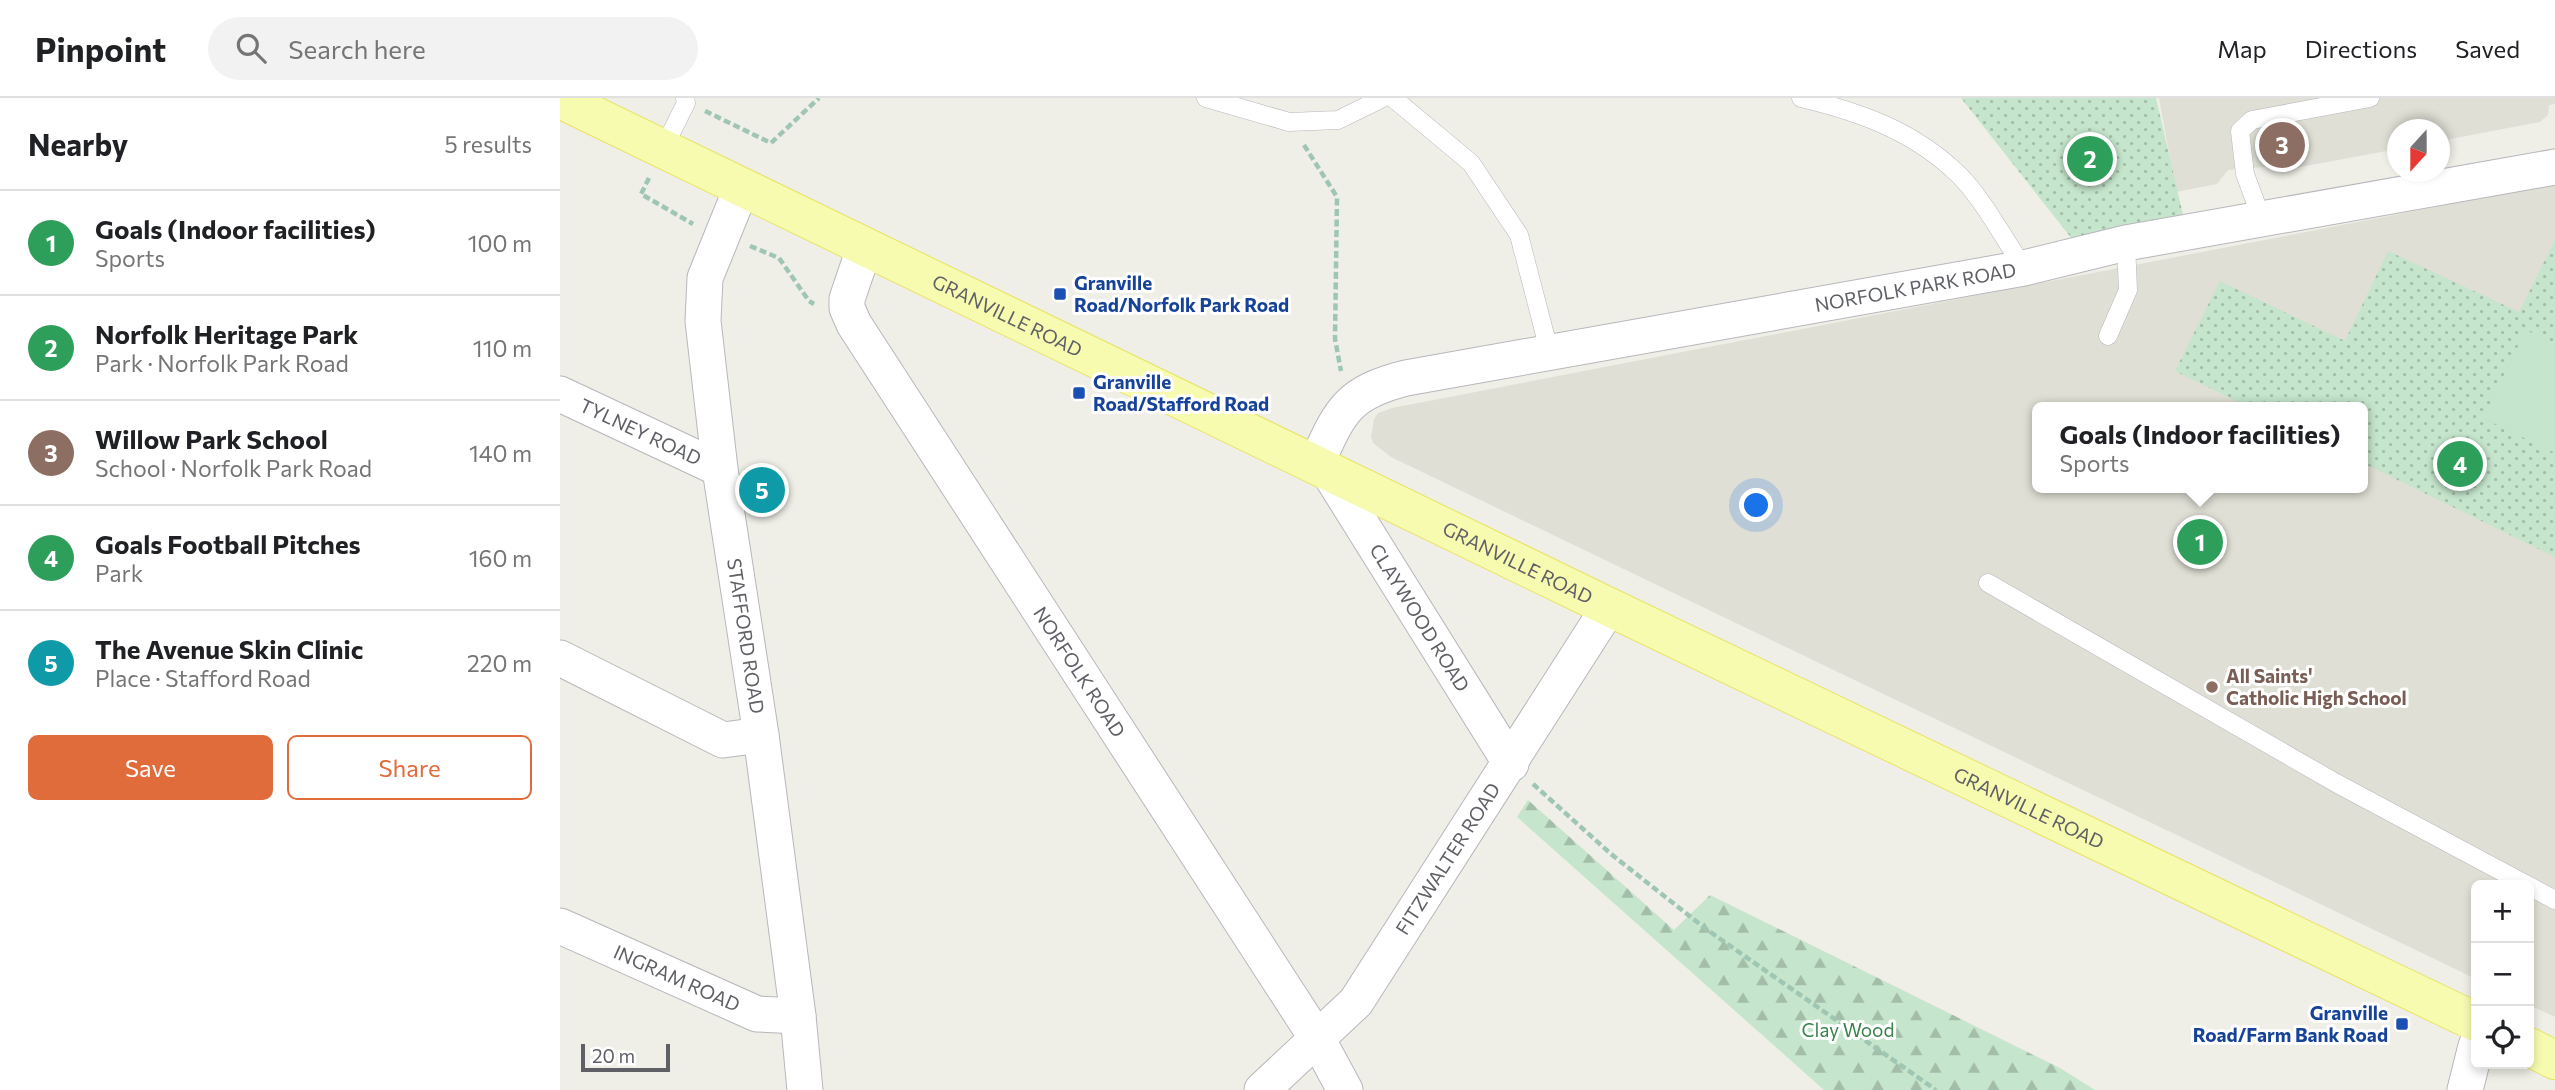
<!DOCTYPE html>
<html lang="en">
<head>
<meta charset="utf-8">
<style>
	body { margin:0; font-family:Commissioner,sans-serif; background:#f2f2f2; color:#202124 }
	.controls { position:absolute; right:21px; bottom:21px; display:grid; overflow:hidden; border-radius:10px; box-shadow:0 4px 10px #0003 }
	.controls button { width:63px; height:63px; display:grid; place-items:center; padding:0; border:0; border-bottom:2px solid #e0e0e0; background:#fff; color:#202124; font:35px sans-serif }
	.compass { position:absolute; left:1827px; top:21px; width:63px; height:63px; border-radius:50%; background:#fff; box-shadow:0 4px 10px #0003; rotate:201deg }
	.scale { position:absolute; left:21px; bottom:18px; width:89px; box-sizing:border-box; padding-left:7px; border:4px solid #5e6066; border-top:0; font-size:19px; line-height:24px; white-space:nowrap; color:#5e6066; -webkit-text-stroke:5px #fff; paint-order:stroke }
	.you { position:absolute; left:1197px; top:408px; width:24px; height:24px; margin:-18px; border:5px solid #fff; border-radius:50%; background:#1a73e8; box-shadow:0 0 0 10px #1a73e833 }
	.badge { display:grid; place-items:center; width:46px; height:46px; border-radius:50%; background:#e16c3b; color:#fff; font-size:23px; font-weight:700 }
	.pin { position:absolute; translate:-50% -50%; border:4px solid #fff; box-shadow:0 2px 7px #0006 }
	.popup { position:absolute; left:1472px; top:304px; width:336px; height:91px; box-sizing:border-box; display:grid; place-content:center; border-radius:10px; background:#fff; filter:drop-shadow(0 2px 5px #0005); font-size:23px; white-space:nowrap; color:#757577 }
	.popup b { font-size:26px; color:#202124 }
	.popup::after { content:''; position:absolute; left:50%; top:100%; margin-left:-14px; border:14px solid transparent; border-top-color:#fff }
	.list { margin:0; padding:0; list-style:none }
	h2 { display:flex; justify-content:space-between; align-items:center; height:91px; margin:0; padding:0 28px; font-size:30px }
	h2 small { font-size:23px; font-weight:400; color:#757577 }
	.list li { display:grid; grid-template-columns:46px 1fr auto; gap:21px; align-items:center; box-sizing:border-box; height:105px; padding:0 28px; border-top:2px solid #e0e0e0 }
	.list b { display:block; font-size:26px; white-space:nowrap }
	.list p { margin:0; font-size:23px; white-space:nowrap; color:#757577 }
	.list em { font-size:23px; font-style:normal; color:#757577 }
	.actions { display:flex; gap:14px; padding:21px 28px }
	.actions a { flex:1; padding:16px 0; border:2px solid #e16c3b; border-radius:10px; text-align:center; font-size:24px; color:#e16c3b }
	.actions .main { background:#e16c3b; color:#fff }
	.icon { flex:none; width:38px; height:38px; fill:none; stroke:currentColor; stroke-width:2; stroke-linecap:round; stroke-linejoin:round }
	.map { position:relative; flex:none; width:1995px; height:992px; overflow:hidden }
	header { display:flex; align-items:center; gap:42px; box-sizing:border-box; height:98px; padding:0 35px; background:#fff; border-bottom:2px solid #e0e0e0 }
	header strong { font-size:33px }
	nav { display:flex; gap:38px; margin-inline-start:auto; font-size:24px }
	.search { width:490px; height:63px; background:#f2f2f2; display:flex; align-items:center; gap:18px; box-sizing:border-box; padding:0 24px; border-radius:38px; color:#757577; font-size:26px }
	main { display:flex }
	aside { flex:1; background:#fff }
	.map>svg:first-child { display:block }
	.education { fill:#dfdfd5; fill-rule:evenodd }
	.forest { fill:url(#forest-firs) }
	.park { fill:url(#park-dots) }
	.pitch { fill:#c5e5cc }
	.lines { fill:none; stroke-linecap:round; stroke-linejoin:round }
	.lane-casing { stroke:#b7b7bc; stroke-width:19 }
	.street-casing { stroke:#b7b7bc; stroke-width:37 }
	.primary-casing { stroke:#eae265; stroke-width:40 }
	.path { stroke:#9ec6b2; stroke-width:4.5; stroke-dasharray:7 3.5; stroke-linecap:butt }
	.lane { stroke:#fff; stroke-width:18 }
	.street { stroke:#fff; stroke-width:35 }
	.primary { stroke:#f7fbb0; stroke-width:38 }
	.transit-dot { fill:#1a4fb4; stroke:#fff; stroke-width:2.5 }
	.education-dot { fill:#8d6e63; stroke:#fff; stroke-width:2.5 }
	.labels { text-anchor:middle; stroke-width:6; stroke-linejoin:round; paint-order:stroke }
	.transit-label { font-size:19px; font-weight:bold; fill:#164399; stroke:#fff; text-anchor:start }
	.street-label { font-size:19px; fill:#5e6066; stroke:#fff }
	.education-label { font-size:19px; font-weight:bold; fill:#785e54; stroke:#fff; text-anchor:start }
	.park-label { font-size:19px; fill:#39824c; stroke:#fff }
</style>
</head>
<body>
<header>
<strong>Pinpoint</strong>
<div class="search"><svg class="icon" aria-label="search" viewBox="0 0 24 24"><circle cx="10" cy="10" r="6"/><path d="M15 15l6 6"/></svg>Search here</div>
<nav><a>Map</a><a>Directions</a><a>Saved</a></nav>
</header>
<main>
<aside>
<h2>Nearby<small>5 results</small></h2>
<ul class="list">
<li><span class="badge" style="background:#2e9e5b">1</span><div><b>Goals (Indoor facilities)</b><p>Sports</p></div><em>100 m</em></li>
<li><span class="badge" style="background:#2e9e5b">2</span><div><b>Norfolk Heritage Park</b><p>Park · Norfolk Park Road</p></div><em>110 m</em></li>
<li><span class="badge" style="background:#8d6e63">3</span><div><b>Willow Park School</b><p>School · Norfolk Park Road</p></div><em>140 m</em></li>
<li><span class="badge" style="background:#2e9e5b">4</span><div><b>Goals Football Pitches</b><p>Park</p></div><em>160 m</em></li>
<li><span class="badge" style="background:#0f9aa8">5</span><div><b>The Avenue Skin Clinic</b><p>Place · Stafford Road</p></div><em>220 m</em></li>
</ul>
<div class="actions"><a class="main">Save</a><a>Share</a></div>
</aside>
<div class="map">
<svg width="1995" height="992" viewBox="0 0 1995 992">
	<defs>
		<pattern id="forest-firs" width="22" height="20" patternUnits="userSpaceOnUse" patternTransform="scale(1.75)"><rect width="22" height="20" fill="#c5e5cc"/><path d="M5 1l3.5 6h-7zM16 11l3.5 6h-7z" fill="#a3bda9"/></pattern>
		<pattern id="park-dots" width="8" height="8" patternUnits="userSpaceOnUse" patternTransform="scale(1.75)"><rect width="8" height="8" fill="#c5e5cc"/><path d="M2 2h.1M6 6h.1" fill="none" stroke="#a3bda9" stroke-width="1.8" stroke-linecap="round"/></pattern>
	</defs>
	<rect width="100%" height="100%" fill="#efefe7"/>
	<g class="education">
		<path d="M 1599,0 L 1995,0 L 1995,6 L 1989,7 L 1988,17 L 1980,24 L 1880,43 L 1880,32 L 1838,32 L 1837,51 L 1725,72 L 1715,68 L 1668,72 L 1657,86 L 1616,94 Z"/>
		<path d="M 1995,86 L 1995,919 L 1969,907 L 1969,787 L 1916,787 L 1916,881 L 831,359 L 813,345 L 811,339 L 814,321 L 818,315 L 832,310 ZM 1477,309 L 1803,309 L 1803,390 L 1477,390 Z"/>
	</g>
	<path class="forest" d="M 968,702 L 1114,832 L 1150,797 L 1500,970 L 1535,992 L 1264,992 L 957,719 Z"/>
	<g class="park">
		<path d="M 1401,0 L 1596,0 L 1624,121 L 1516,146 Z"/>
		<path d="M 1995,142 L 1995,459 L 1803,365 L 1803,309 L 1689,309 L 1615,273 L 1660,183 L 1785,243 L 1828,153 L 1959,214 Z"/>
	</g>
	<path class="pitch" d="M 1966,232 L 1995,246 L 1995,355 L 1923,320 Z"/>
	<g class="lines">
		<defs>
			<g id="lane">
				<path d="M 646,0 L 729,24 L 778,22 L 823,0"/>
				<path d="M 833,0 L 911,65 L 959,137 L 990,256"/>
				<path d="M 1241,0 C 1300,14 1354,33 1399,77 C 1423,101 1444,141 1464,170"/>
				<path d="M 103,51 L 126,5 L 125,0"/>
				<path d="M 1702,122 L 1685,76 L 1680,33 L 1692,22 L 1810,0"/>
				<path d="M 1548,238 L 1568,192 L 1566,145"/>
				<path d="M 1428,485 L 1776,685 L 1967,787"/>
				<path d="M 1969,788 L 1995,802"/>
			</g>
			<g id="street">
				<path id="s1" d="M 181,91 L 145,180 L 143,223 L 160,371 L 201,637 L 238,918 L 245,992"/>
				<path id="s2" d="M 305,148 L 287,201 L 287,210 L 294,226 L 758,942 L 785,992"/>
				<path id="s3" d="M 0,296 L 160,371"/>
				<path id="s4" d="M 756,366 C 780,314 786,295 846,280 L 1464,170 L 1566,145 L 1995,69"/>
				<path id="s5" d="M 768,373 L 951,666"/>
				<path d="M 0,560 L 163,642 L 201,637"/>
				<path id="s6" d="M 0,828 L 197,916 L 238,918"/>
				<path id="s7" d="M 702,992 L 796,904 L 1049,509"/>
				<path d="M 1905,992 L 1916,948"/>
			</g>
			<g id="primary">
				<path id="s8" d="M 0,1 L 1049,509 L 1916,924"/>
				<path d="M 1969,949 L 1995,962"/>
			</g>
		</defs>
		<use href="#lane" class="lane-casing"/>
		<use href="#street" class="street-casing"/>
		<use href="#primary" class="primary-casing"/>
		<g class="path">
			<path d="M 145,13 L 211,45 L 259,0"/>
			<path d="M 744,47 L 777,99 L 775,241 L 781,273"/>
			<path d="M 89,80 L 81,96 L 133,126"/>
			<path d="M 190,148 L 219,160 L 249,203 L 254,206"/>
			<path d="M 973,686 L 1051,756 L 1146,831 L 1376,992"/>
		</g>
		<use href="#lane" class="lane"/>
		<use href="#street" class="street"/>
		<use href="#primary" class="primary"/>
	</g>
	<g class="transit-dot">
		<rect x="493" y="189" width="14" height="14" rx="3.5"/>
		<rect x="512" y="288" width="14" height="14" rx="3.5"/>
		<rect x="1835" y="919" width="14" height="14" rx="3.5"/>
	</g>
	<circle class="education-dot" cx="1652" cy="589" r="7"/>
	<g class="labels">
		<g class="transit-label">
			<text x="514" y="192">Granville<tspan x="514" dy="22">Road/Norfolk Park Road</tspan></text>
			<text x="533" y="291">Granville<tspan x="533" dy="22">Road/Stafford Road</tspan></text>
			<text x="1828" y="922" text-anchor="end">Granville<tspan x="1828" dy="22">Road/Farm Bank Road</tspan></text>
		</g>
		<g class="street-label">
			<text dy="7" stroke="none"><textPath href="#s4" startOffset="649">NORFOLK PARK ROAD</textPath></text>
			<text dy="7" stroke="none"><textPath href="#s8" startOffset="497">GRANVILLE ROAD</textPath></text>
			<text dy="7" stroke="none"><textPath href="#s3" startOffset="89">TYLNEY ROAD</textPath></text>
			<text dy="7" stroke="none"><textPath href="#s8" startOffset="1064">GRANVILLE ROAD</textPath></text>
			<text dy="7" stroke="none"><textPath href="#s5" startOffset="173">CLAYWOOD ROAD</textPath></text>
			<text dy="7" stroke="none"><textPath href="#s1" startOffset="457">STAFFORD ROAD</textPath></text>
			<text dy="7" stroke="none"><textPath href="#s2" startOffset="497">NORFOLK ROAD</textPath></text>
			<text dy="7" stroke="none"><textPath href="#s8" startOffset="1631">GRANVILLE ROAD</textPath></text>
			<text dy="7" stroke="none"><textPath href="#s7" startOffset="299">FITZWALTER ROAD</textPath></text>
			<text dy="7" stroke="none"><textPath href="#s6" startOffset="128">INGRAM ROAD</textPath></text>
		</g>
		<g class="education-label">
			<text x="1666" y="585">All Saints'<tspan x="1666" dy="22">Catholic High School</tspan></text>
		</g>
		<g class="park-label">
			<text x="1288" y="939">Clay Wood</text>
		</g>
	</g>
</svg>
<div class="controls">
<button>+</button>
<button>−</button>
<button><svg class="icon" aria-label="locate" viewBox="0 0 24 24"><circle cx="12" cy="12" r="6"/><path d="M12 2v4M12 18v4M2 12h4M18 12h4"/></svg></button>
</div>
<svg class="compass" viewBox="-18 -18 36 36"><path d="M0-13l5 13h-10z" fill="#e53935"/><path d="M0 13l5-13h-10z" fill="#757577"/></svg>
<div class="scale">20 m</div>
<div class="you"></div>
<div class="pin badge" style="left:1640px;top:444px;background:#2e9e5b">1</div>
<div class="popup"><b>Goals (Indoor facilities)</b>Sports</div>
<div class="pin badge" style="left:1530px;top:61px;background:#2e9e5b">2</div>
<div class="pin badge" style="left:1722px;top:47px;background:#8d6e63">3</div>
<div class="pin badge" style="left:1900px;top:366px;background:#2e9e5b">4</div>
<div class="pin badge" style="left:202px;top:392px;background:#0f9aa8">5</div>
</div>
</main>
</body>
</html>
